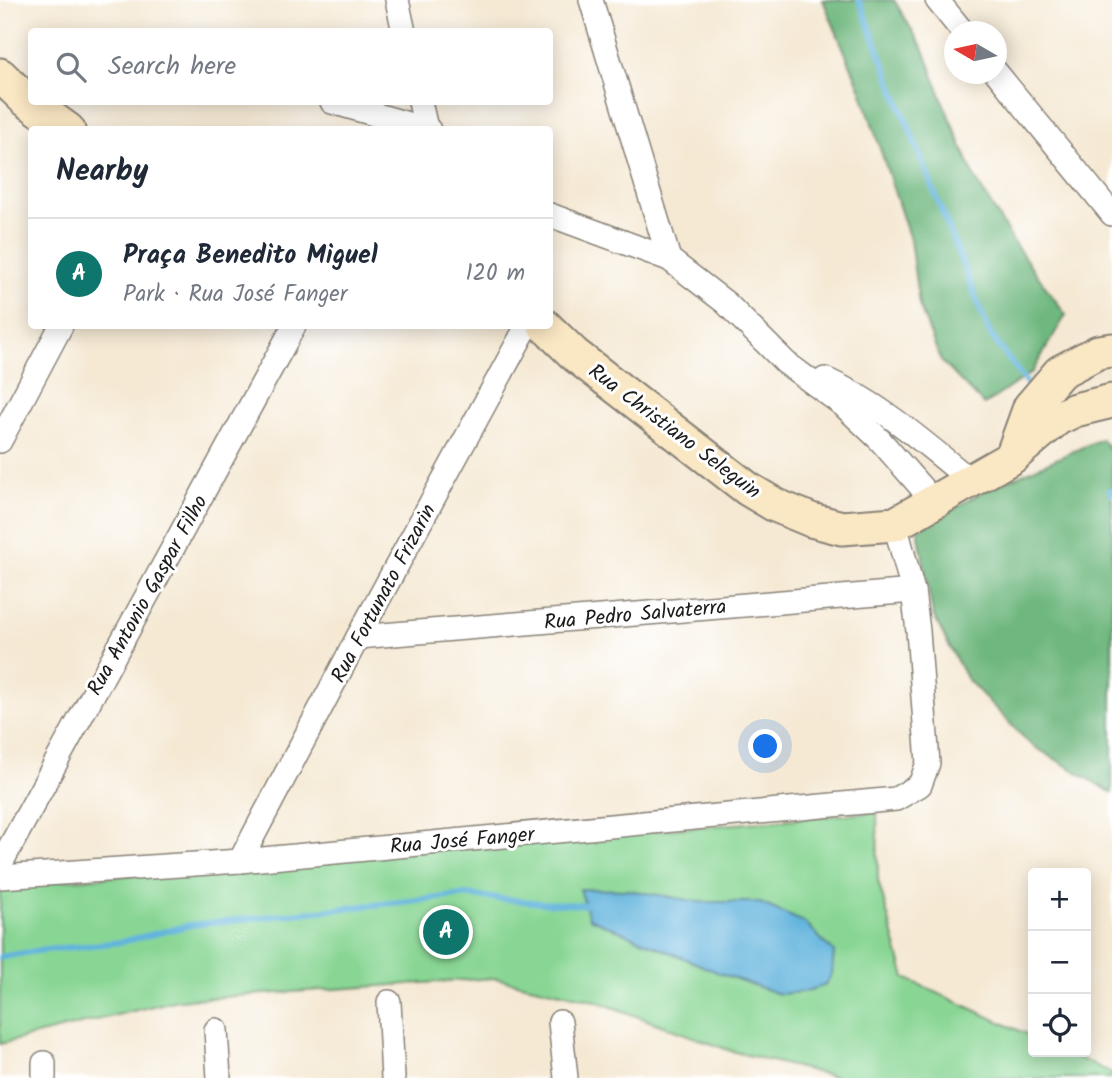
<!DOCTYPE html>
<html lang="en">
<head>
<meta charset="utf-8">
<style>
	body { margin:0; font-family:Kalam,sans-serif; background:#f6f6f7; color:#1f2937 }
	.controls { position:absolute; right:21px; bottom:21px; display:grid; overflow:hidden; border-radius:7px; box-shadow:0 4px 18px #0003 }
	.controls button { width:63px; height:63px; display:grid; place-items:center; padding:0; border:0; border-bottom:2px solid #e0e1e3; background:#fff; color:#1f2937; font:35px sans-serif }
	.compass { position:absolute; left:944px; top:21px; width:63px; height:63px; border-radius:50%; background:#fff; box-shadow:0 4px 18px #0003; rotate:279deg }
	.you { position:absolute; left:766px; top:747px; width:24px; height:24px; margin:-18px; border:5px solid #fff; border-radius:50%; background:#1a73e8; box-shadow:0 0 0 10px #1a73e833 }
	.badge { display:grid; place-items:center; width:46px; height:46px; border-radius:50%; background:#0f766e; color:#fff; font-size:23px; font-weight:700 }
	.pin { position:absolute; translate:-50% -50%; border:4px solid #fff; box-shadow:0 2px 7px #0006 }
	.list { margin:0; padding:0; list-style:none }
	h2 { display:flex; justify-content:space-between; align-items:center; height:91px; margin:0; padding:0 28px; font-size:30px }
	h2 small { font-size:23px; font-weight:400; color:#747a83 }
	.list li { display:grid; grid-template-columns:46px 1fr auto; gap:21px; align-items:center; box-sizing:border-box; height:112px; padding:0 28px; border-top:2px solid #e0e1e3 }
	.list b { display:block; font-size:26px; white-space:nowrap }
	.list p { margin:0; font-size:23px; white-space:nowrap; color:#747a83 }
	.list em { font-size:23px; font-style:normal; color:#747a83 }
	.icon { flex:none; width:38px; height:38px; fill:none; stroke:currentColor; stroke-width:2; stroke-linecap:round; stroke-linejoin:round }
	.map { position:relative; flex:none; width:1112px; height:1078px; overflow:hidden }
	.search { position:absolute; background:#fff; box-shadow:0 4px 18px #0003; left:28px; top:28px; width:525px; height:77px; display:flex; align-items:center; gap:18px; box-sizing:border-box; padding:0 24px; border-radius:7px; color:#747a83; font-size:26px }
	.panel { position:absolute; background:#fff; box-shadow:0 4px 18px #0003; left:28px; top:126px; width:525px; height:203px; border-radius:7px }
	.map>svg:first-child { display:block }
	.green { fill:#89d694; stroke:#527958; stroke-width:2 }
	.forest { fill:#6eb77e; stroke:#456a4d; stroke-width:2 }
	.water { fill:#62b4dd; stroke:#3f687c; stroke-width:2 }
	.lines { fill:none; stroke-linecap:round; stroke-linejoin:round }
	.stream { stroke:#62b4dd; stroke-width:6 }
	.street-casing { stroke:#888278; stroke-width:26 }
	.secondary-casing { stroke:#888278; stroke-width:37 }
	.street { stroke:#fff; stroke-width:23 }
	.secondary { stroke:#fae7c3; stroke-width:33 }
	.labels { text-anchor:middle; stroke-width:6; stroke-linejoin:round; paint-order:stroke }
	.street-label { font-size:21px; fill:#1c1c1c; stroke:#fff }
</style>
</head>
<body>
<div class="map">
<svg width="1112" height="1078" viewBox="0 0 1112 1078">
	<rect width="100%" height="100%" fill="#fff"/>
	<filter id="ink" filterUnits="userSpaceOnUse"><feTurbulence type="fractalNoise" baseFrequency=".0143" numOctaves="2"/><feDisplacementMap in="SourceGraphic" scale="14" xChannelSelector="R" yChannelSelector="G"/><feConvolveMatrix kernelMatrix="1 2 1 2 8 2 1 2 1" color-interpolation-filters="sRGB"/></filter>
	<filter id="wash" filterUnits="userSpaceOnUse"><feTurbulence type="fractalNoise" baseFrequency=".00686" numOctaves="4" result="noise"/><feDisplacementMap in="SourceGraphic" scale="28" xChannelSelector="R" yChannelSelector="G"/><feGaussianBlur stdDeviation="1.57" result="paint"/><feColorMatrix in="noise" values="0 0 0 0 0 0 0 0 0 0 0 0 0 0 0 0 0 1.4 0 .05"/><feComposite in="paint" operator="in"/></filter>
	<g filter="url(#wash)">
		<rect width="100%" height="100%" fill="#f5e9d4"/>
		<path class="green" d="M 877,812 L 878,880 L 905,978 L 1033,1037 L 1033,1052 L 1065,1052 L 1112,1073 L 1112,1078 L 840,1078 L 731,1051 L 596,1001 L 495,978 L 177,1000 L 0,1044 L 0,886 Z"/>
		<g class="forest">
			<path d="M 823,0 L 894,0 L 925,52 L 943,102 L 975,178 L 1014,243 L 1066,315 L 1032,372 L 984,405 L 941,361 L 919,305 L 910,240 L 861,90 Z"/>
			<path d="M 1101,439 L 1112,451 L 1112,793 L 1030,744 L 966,678 L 933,615 L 918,530 L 984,491 Z"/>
		</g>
		<path class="water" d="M 580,889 L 628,890 L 700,902 L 758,902 L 804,922 L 834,952 L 832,974 L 824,986 L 803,992 L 779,994 L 719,973 L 589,918 Z"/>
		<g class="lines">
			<g class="stream">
				<path d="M 859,0 L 990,334 L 1028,385"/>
				<path d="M 1110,490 L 1112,493"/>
				<path d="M 0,957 L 36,951 L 121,942 L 191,925 L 464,895 L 542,903 L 585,905"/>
			</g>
		</g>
	</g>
	<g filter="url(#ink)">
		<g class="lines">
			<defs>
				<g id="street">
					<path d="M 397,0 L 404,32"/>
					<path d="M 591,0 L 669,259"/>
					<path d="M 937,0 L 963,32"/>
					<path d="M 996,72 L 1112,214"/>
					<path d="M 332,102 L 429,130"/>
					<path d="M 420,102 L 426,128"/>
					<path d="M 550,215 L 669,259 L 726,303 L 786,363 L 843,405 L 879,439 L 934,502"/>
					<path d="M 825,379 C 881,404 923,442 970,480"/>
					<path d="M 0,441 L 61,326"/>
					<path d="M 358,637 L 913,591"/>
					<path d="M 240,861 L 358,637 L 527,326"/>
					<path d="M 0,865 L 294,326"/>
					<path d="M 0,877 L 240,861 L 896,799 L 920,785 L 928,763 L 918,631 L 913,591 L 895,524"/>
					<path d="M 389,1002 L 393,1078"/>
					<path d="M 560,1022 L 566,1078"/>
					<path d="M 216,1030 L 219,1078"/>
					<path d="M 44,1063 L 44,1078"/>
				</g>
				<g id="secondary">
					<path d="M 0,75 L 25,99 L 68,130"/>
					<path d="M 545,326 L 575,355 L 748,489 L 775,505 L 811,520 L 842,528 L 895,524 L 1012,457 L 1058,418 L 1075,410 L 1112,401"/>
					<path d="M 1013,454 L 1030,407 L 1060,372 L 1098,352 L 1112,350"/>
				</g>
			</defs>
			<use href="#street" class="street-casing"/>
			<use href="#secondary" class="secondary-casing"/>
			<use href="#street" class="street"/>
			<use href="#secondary" class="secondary"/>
		</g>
	</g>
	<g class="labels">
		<g class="street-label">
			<text transform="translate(675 431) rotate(37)" y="7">Rua Christiano Seleguin</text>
			<text transform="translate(383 593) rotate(-62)" y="7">Rua Fortunato Frizarin</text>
			<text transform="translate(147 595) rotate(-61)" y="7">Rua Antonio Gaspar Filho</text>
			<text transform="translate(635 614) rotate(-5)" y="7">Rua Pedro Salvaterra</text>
			<text transform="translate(462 840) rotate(-5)" y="7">Rua José Fanger</text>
		</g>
	</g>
</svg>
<div class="controls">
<button>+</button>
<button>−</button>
<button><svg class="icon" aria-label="locate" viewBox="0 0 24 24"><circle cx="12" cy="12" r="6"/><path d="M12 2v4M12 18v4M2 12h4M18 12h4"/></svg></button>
</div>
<svg class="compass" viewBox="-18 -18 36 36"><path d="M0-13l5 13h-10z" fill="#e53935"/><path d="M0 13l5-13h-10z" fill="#747a83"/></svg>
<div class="you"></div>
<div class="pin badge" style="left:446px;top:932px">A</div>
<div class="search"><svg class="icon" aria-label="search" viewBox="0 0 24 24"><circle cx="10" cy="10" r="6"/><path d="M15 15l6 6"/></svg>Search here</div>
<section class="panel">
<h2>Nearby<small></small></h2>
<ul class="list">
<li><span class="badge">A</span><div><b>Praça Benedito Miguel</b><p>Park · Rua José Fanger</p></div><em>120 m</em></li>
</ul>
</section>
</div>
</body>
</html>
